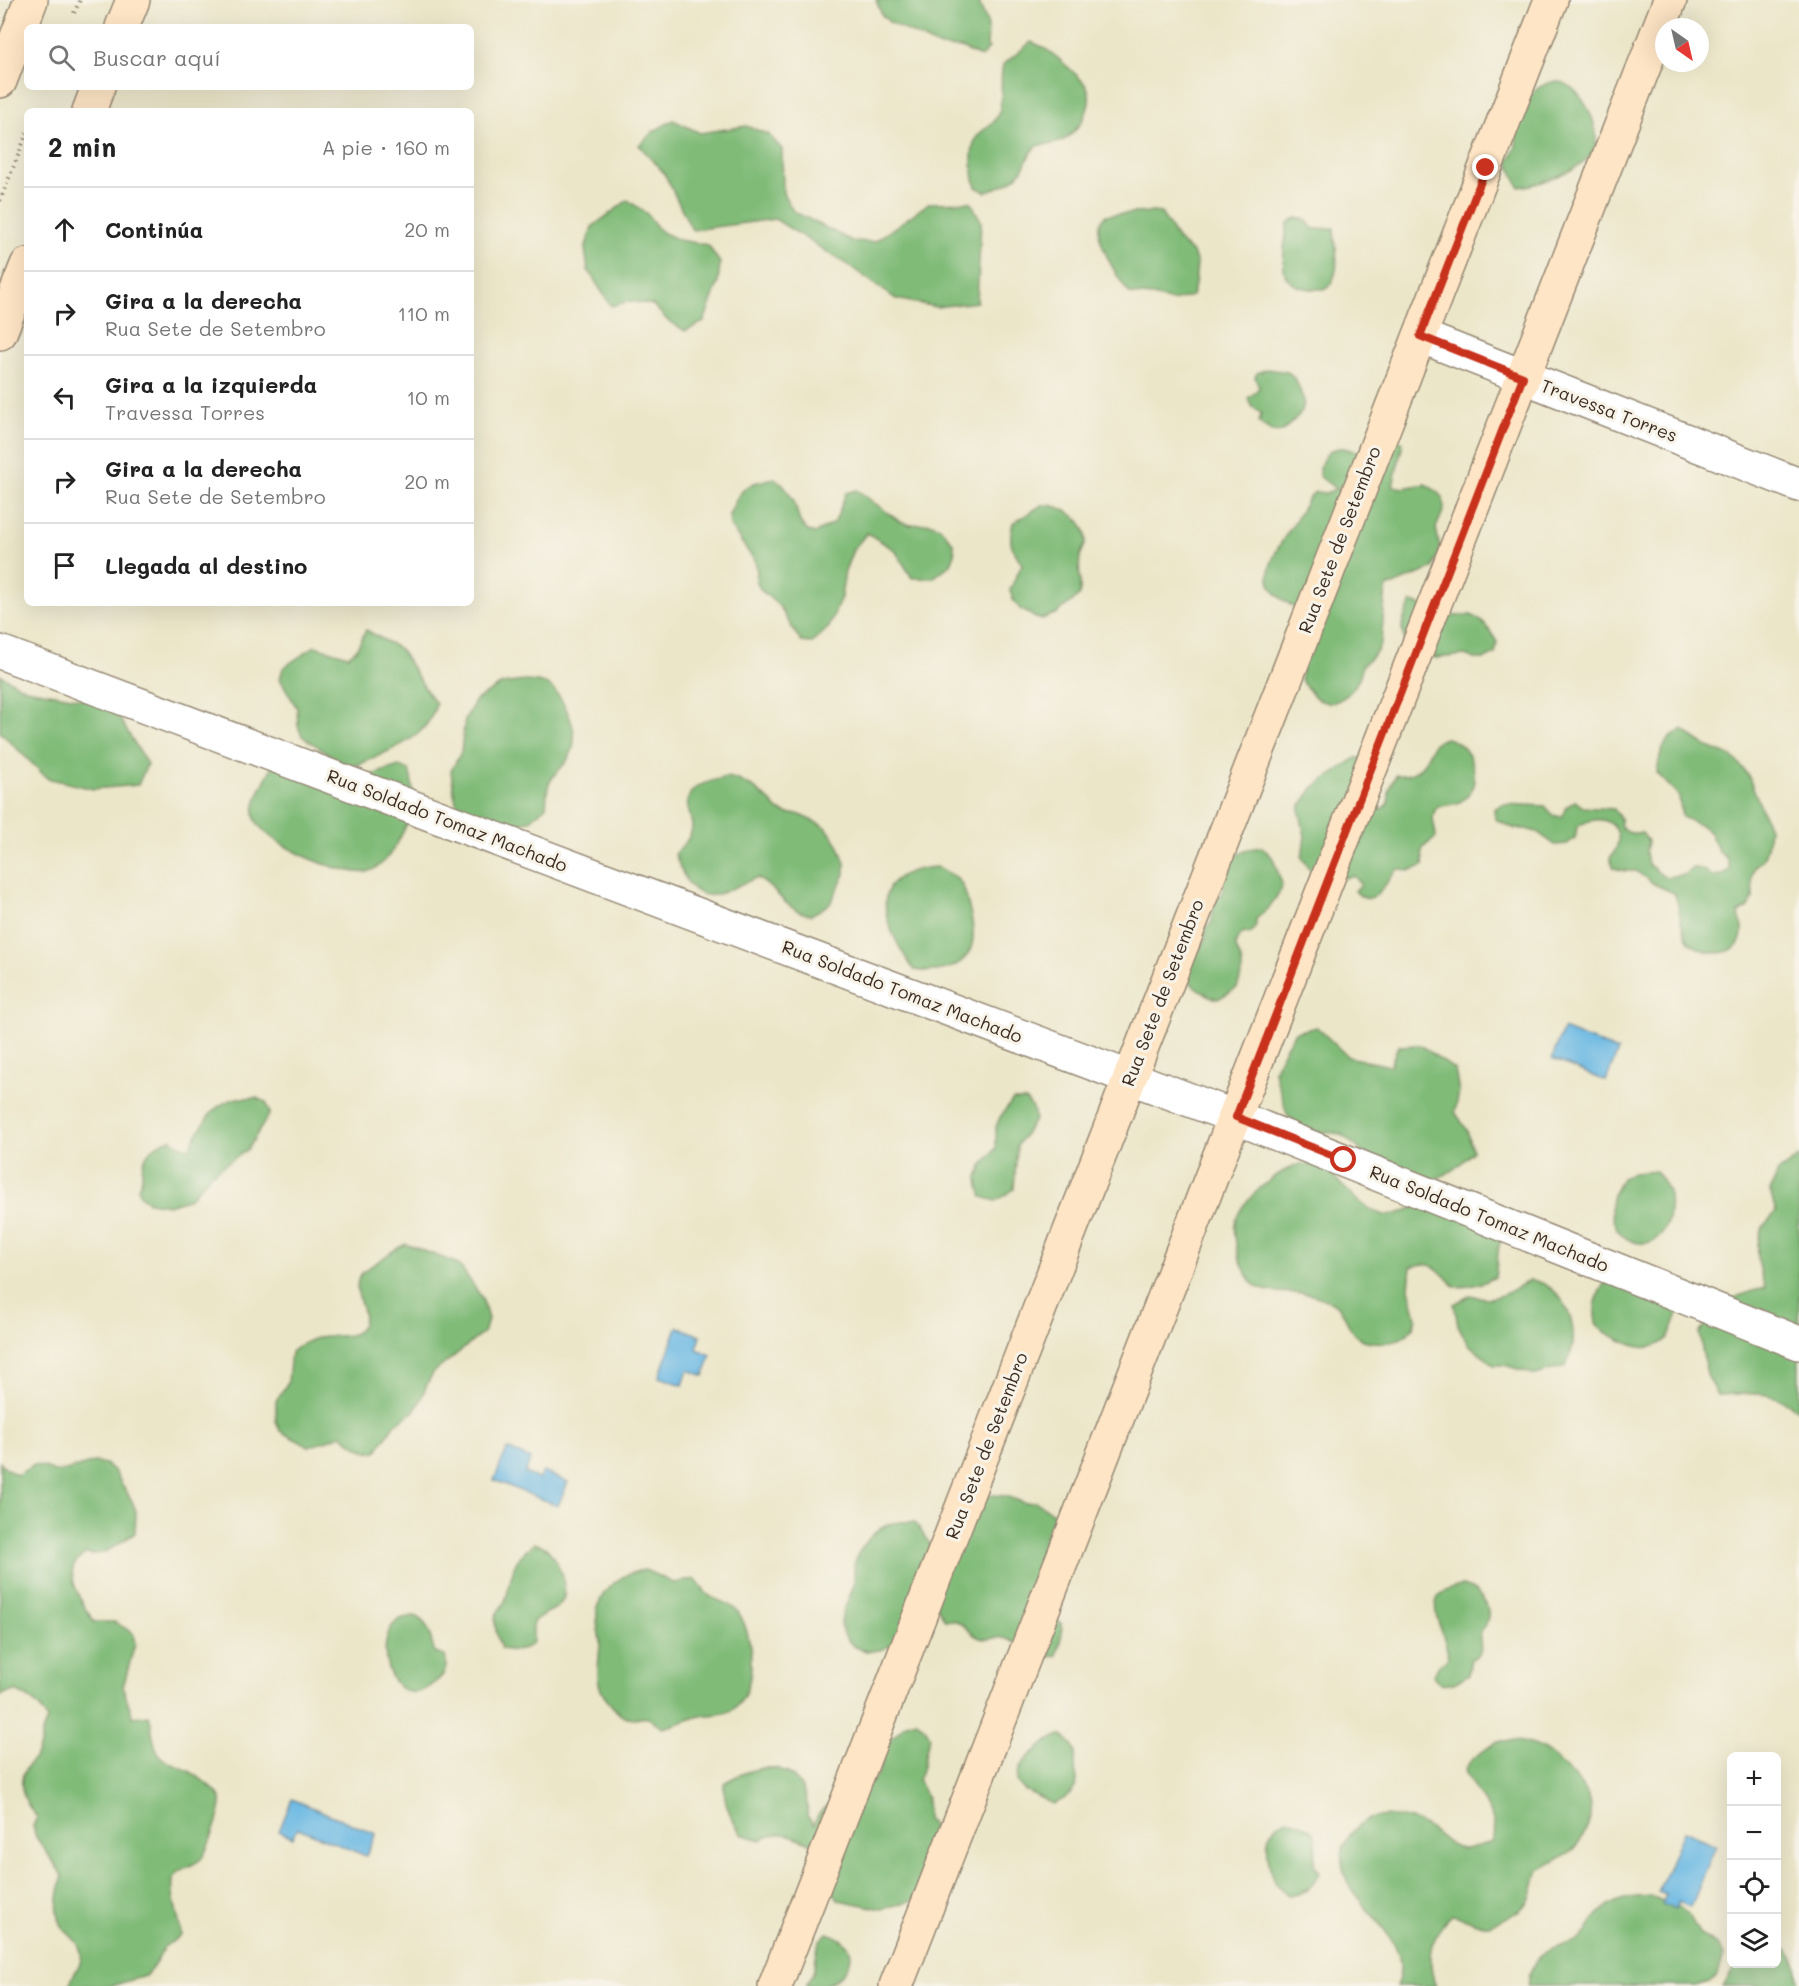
<!DOCTYPE html>
<html lang="es">
<head>
<meta charset="utf-8">
<style>
	body { margin:0; font-family:Mali,sans-serif; background:#f6f6f6; color:#222 }
	.controls { position:absolute; right:18px; bottom:18px; display:grid; overflow:hidden; border-radius:9px; box-shadow:0 6px 24px #0002 }
	.controls button { width:54px; height:54px; display:grid; place-items:center; padding:0; border:0; border-bottom:2px solid #e0e0e0; background:#fff; color:#222; font:30px sans-serif }
	.compass { position:absolute; left:1655px; top:18px; width:54px; height:54px; border-radius:50%; background:#fff; box-shadow:0 6px 24px #0002; rotate:146deg }
	.stop { position:absolute; width:18px; height:18px; margin:-14px; border:4px solid #c8321e; border-radius:50%; background:#fff }
	.stop.end { background:#c8321e; border-color:#fff; box-shadow:0 2px 6px #0008 }
	.list { margin:0; padding:0; list-style:none }
	h2 { display:flex; justify-content:space-between; align-items:center; height:78px; margin:0; padding:0 24px; font-size:26px }
	h2 small { font-size:20px; font-weight:400; color:#767676 }
	.list li { display:grid; grid-template-columns:39px 1fr auto; gap:18px; align-items:center; box-sizing:border-box; height:84px; padding:0 24px; border-top:2px solid #e0e0e0 }
	.list b { display:block; font-size:22px; white-space:nowrap }
	.list p { margin:0; font-size:20px; white-space:nowrap; color:#767676 }
	.list em { font-size:20px; font-style:normal; color:#767676 }
	.icon { flex:none; width:33px; height:33px; fill:none; stroke:currentColor; stroke-width:2; stroke-linecap:round; stroke-linejoin:round }
	.map { position:relative; flex:none; width:1799px; height:1986px; overflow:hidden }
	.search { position:absolute; background:#fff; box-shadow:0 6px 24px #0002; left:24px; top:24px; width:450px; height:66px; display:flex; align-items:center; gap:15px; box-sizing:border-box; padding:0 21px; border-radius:9px; color:#767676; font-size:22px }
	.panel { position:absolute; background:#fff; box-shadow:0 6px 24px #0002; left:24px; top:108px; width:450px; height:498px; border-radius:9px }
	.map>svg:first-child { display:block }
	.forest { fill:#80bb78; stroke:#5e724b; stroke-width:1.5 }
	.water { fill:#69b8e3; stroke:#527180; stroke-width:1.5 }
	.lines { fill:none; stroke-linecap:round; stroke-linejoin:round }
	.street-casing { stroke:#948874; stroke-width:36 }
	.secondary-casing { stroke:#948874; stroke-width:36 }
	.path { stroke:#948874; stroke-width:4; stroke-dasharray:1.5 4.5; stroke-linecap:butt }
	.street { stroke:#fff; stroke-width:33 }
	.secondary { stroke:#fee5c5; stroke-width:33 }
	.route { stroke:#c8321e; stroke-width:8 }
	.labels { text-anchor:middle; stroke-width:6; stroke-linejoin:round; paint-order:stroke }
	.street-label { font-size:18px; fill:#3b2a1e; stroke:#f7f3e8 }
</style>
</head>
<body>
<div class="map">
<svg width="1799" height="1986" viewBox="0 0 1799 1986">
	<rect width="100%" height="100%" fill="#f7f3e8"/>
	<filter id="ink" filterUnits="userSpaceOnUse"><feTurbulence type="fractalNoise" baseFrequency=".0167" numOctaves="2"/><feDisplacementMap in="SourceGraphic" scale="12" xChannelSelector="R" yChannelSelector="G"/><feConvolveMatrix kernelMatrix="1 2 1 2 8 2 1 2 1" color-interpolation-filters="sRGB"/></filter>
	<filter id="wash" filterUnits="userSpaceOnUse"><feTurbulence type="fractalNoise" baseFrequency=".008" numOctaves="4" result="noise"/><feDisplacementMap in="SourceGraphic" scale="24" xChannelSelector="R" yChannelSelector="G"/><feGaussianBlur stdDeviation="1.35" result="paint"/><feColorMatrix in="noise" values="0 0 0 0 0 0 0 0 0 0 0 0 0 0 0 0 0 1.4 0 .05"/><feComposite in="paint" operator="in"/></filter>
	<g filter="url(#wash)">
		<rect width="100%" height="100%" fill="#ece6c9"/>
		<g class="forest">
			<path d="M 876,0 L 978,0 L 988,25 L 987,46 L 989,48 L 981,57 L 961,48 L 940,47 L 889,22 L 882,15 Z"/>
			<path d="M 1031,42 C 1046,47 1057,57 1069,68 C 1075,74 1088,84 1089,93 C 1092,112 1073,140 1055,143 C 1049,145 1043,144 1036,146 C 1029,154 1027,161 1022,170 C 1014,183 998,187 985,192 L 976,187 C 972,172 968,144 980,133 C 988,126 996,122 999,112 C 1004,98 999,77 1003,65 Z"/>
			<path d="M 1556,81 C 1579,82 1602,126 1595,147 C 1588,169 1539,185 1519,187 L 1508,162 C 1514,152 1519,144 1515,132 C 1525,105 1525,88 1556,81 Z"/>
			<path d="M 673,120 L 700,133 L 746,126 L 768,134 L 782,149 L 783,193 L 793,211 L 852,241 L 874,242 L 929,203 L 971,202 L 981,221 L 977,302 L 936,307 L 896,299 L 848,265 L 775,219 L 692,230 L 664,173 L 639,145 L 654,131 Z"/>
			<path d="M 628,200 L 647,214 L 660,231 L 679,240 L 708,245 L 720,263 L 718,283 L 704,322 L 685,331 L 667,320 L 653,305 L 631,301 L 611,306 L 588,270 L 585,249 L 592,227 Z"/>
			<path d="M 1151,212 L 1161,213 L 1178,240 L 1193,253 L 1197,263 L 1195,285 L 1192,296 L 1173,301 L 1152,296 L 1130,294 C 1120,282 1093,238 1100,223 C 1101,220 1104,218 1106,215 Z"/>
			<path d="M 1296,218 L 1306,220 L 1313,229 L 1334,228 C 1335,250 1343,273 1326,289 C 1316,289 1306,290 1297,286 C 1294,284 1287,280 1286,277 C 1281,266 1285,235 1288,223 Z"/>
			<path d="M 1267,369 L 1288,372 L 1296,380 L 1304,401 L 1302,412 L 1283,431 L 1273,432 L 1259,423 L 1261,413 C 1254,408 1249,406 1248,398 L 1256,392 L 1259,387 L 1255,377 L 1257,373 Z"/>
			<path d="M 1393,438 L 1403,443 L 1393,486 L 1403,488 L 1425,484 L 1435,490 L 1443,498 L 1444,509 L 1436,528 L 1440,549 L 1433,568 L 1386,588 L 1381,642 L 1377,651 L 1362,666 C 1360,692 1328,719 1309,690 C 1306,687 1302,682 1301,679 C 1300,675 1302,669 1303,665 C 1304,648 1306,631 1308,614 C 1262,593 1259,577 1286,535 C 1294,524 1301,511 1308,499 L 1315,492 L 1326,493 L 1336,489 L 1319,476 C 1319,462 1327,447 1343,448 C 1348,449 1352,451 1357,451 C 1369,449 1382,443 1393,438 Z"/>
			<path d="M 774,478 L 783,484 L 794,501 L 800,522 L 807,531 L 816,533 L 835,522 L 846,493 L 857,490 L 899,521 L 910,525 L 930,523 L 940,527 L 953,543 L 955,554 L 951,564 L 933,578 L 912,578 L 895,550 L 867,533 L 853,550 L 845,571 L 841,597 L 829,627 L 812,643 L 801,642 L 779,606 L 761,590 L 756,582 L 757,571 L 755,561 L 730,526 L 729,515 L 738,496 L 745,488 L 754,483 Z"/>
			<path d="M 1042,505 C 1061,504 1086,518 1086,540 C 1086,546 1081,551 1080,557 C 1078,569 1081,583 1080,595 L 1057,613 L 1042,619 L 1036,618 L 1020,609 L 1013,600 L 1010,590 L 1022,564 C 1011,546 1008,544 1013,523 Z"/>
			<path d="M 1412,602 L 1418,604 L 1437,617 L 1471,615 C 1485,621 1490,631 1497,642 L 1495,654 L 1485,659 L 1475,659 L 1465,655 L 1436,658 L 1408,651 C 1399,627 1400,624 1412,602 Z"/>
			<path d="M 366,630 L 400,649 L 430,696 L 436,703 C 430,733 404,744 378,756 C 365,761 363,765 347,766 L 302,736 L 298,726 L 297,708 L 280,679 L 283,668 L 315,646 L 348,656 L 356,650 Z"/>
			<path d="M 0,675 L 26,689 L 111,704 L 147,764 L 138,785 L 93,789 L 47,778 L 0,732 Z"/>
			<path d="M 524,681 C 545,682 551,683 562,701 C 573,721 581,742 566,762 C 560,770 553,775 549,784 C 546,791 547,800 546,807 L 529,821 L 499,827 L 462,810 L 456,802 L 454,793 L 451,771 L 461,752 L 465,719 L 476,700 L 502,684 Z"/>
			<path d="M 1682,730 L 1708,747 L 1728,755 L 1737,761 L 1749,777 L 1769,828 L 1767,848 L 1763,859 L 1755,866 L 1752,876 L 1753,898 L 1748,908 L 1739,913 C 1740,919 1742,925 1742,931 C 1742,961 1698,957 1686,937 C 1679,925 1681,906 1674,893 L 1654,884 L 1636,871 L 1625,871 L 1614,868 L 1610,858 C 1632,832 1606,807 1577,827 L 1575,838 L 1567,844 L 1555,845 L 1537,832 L 1526,829 L 1515,829 L 1495,819 L 1494,809 L 1503,804 L 1545,806 L 1552,815 L 1562,817 L 1566,807 L 1575,801 L 1583,807 L 1614,809 L 1620,818 L 1621,828 L 1630,833 L 1642,833 L 1648,841 L 1646,852 L 1648,864 L 1664,877 L 1684,875 L 1693,868 L 1703,869 L 1711,876 L 1721,875 L 1730,869 L 1727,859 L 1719,852 L 1710,833 L 1702,826 L 1682,817 L 1679,796 L 1657,773 C 1660,753 1662,739 1682,730 Z"/>
			<path d="M 1445,738 C 1471,741 1485,782 1464,799 C 1456,806 1447,804 1437,807 C 1429,818 1436,826 1436,838 C 1432,841 1426,844 1424,847 C 1419,852 1425,860 1423,866 L 1408,871 L 1403,869 L 1398,869 C 1386,880 1374,913 1355,891 L 1361,884 L 1354,876 L 1344,878 L 1314,876 L 1302,858 L 1305,836 L 1300,813 L 1300,807 L 1314,787 L 1356,758 L 1362,758 L 1372,806 L 1381,809 C 1391,804 1388,800 1389,791 C 1390,785 1394,780 1396,775 C 1422,777 1425,761 1434,743 Z"/>
			<path d="M 274,763 L 368,776 L 399,766 L 409,770 C 416,793 414,811 403,832 C 395,847 385,867 367,872 C 344,877 255,841 254,814 C 254,797 267,777 274,763 Z"/>
			<path d="M 726,777 L 736,779 L 754,788 L 771,802 L 778,810 L 788,814 L 798,814 L 826,827 L 838,844 L 845,863 L 845,874 L 830,904 L 811,915 C 783,910 779,889 757,878 C 743,882 731,890 718,894 C 692,902 682,874 675,854 C 682,847 692,837 692,827 C 692,821 689,814 688,808 C 684,785 709,782 726,777 Z"/>
			<path d="M 1262,847 L 1273,858 L 1282,884 L 1281,890 L 1268,909 L 1256,919 C 1257,926 1255,930 1249,934 L 1244,932 C 1226,948 1243,951 1242,968 C 1242,975 1239,982 1237,988 L 1218,999 C 1210,997 1192,987 1188,979 C 1187,976 1187,973 1186,969 L 1205,940 L 1205,929 L 1212,922 L 1213,906 L 1224,889 L 1221,874 C 1232,857 1241,849 1262,847 Z"/>
			<path d="M 937,867 C 943,871 952,874 957,878 C 964,885 966,895 968,904 C 976,931 979,959 946,969 C 935,972 926,972 914,970 C 884,927 860,872 937,867 Z"/>
			<path d="M 1317,1027 L 1348,1057 L 1390,1066 L 1398,1046 L 1420,1045 L 1455,1070 L 1459,1092 L 1455,1112 L 1467,1130 L 1473,1151 C 1456,1170 1444,1177 1420,1185 L 1374,1161 L 1341,1134 L 1299,1129 L 1287,1114 L 1274,1071 L 1284,1050 L 1295,1032 Z"/>
			<path d="M 237,1098 L 257,1098 L 266,1102 L 270,1113 L 248,1149 L 211,1174 L 190,1198 L 168,1205 L 149,1202 L 141,1197 L 138,1187 C 143,1179 142,1178 142,1169 C 143,1153 157,1143 171,1139 L 179,1145 L 189,1148 C 204,1125 208,1106 237,1098 Z"/>
			<path d="M 1013,1100 L 1025,1100 L 1033,1108 L 1035,1119 L 1017,1146 L 1014,1189 L 996,1201 L 982,1197 L 979,1187 L 978,1177 L 982,1166 L 996,1148 L 996,1127 L 1000,1117 Z"/>
			<path d="M 1799,1157 L 1799,1411 C 1771,1388 1750,1394 1717,1395 L 1707,1375 L 1699,1333 C 1723,1305 1727,1296 1765,1288 C 1759,1269 1753,1246 1763,1227 C 1766,1222 1772,1217 1776,1212 L 1770,1191 L 1778,1172 Z"/>
			<path d="M 1301,1164 L 1324,1166 C 1342,1184 1360,1209 1385,1215 C 1394,1217 1404,1211 1412,1208 C 1430,1200 1465,1184 1482,1200 C 1491,1208 1497,1226 1503,1236 L 1499,1245 L 1495,1277 C 1483,1284 1469,1287 1455,1287 C 1440,1272 1433,1258 1411,1267 L 1409,1288 L 1416,1318 L 1413,1328 C 1409,1333 1405,1337 1399,1339 C 1388,1344 1364,1344 1355,1335 C 1345,1325 1346,1308 1332,1302 C 1324,1298 1310,1294 1301,1293 C 1287,1292 1264,1294 1253,1284 C 1248,1280 1245,1270 1242,1264 C 1238,1256 1233,1232 1235,1224 C 1239,1201 1279,1169 1301,1164 Z"/>
			<path d="M 1655,1171 C 1668,1188 1671,1192 1669,1213 C 1664,1263 1603,1246 1612,1198 C 1614,1191 1619,1184 1622,1178 L 1633,1173 Z"/>
			<path d="M 406,1244 L 456,1263 L 463,1270 L 482,1298 L 488,1319 L 485,1330 L 478,1337 L 433,1373 L 427,1384 L 419,1404 L 412,1413 L 394,1425 L 376,1452 C 359,1452 354,1443 341,1435 L 309,1447 L 280,1431 L 276,1421 L 276,1401 L 288,1382 L 291,1352 C 299,1345 309,1340 320,1337 C 332,1334 351,1340 360,1329 C 373,1313 346,1289 363,1272 C 368,1268 374,1264 379,1261 C 388,1254 396,1248 406,1244 Z"/>
			<path d="M 1619,1270 L 1681,1306 C 1677,1314 1671,1336 1666,1340 C 1649,1353 1635,1347 1618,1339 C 1611,1335 1603,1332 1598,1326 C 1594,1321 1595,1314 1595,1308 C 1598,1288 1604,1283 1619,1270 Z"/>
			<path d="M 1530,1280 C 1559,1283 1575,1315 1573,1343 C 1572,1351 1569,1359 1566,1366 L 1536,1375 L 1505,1365 L 1494,1365 L 1468,1344 L 1458,1325 L 1454,1304 L 1471,1295 C 1495,1304 1511,1291 1530,1280 Z"/>
			<path d="M 0,1462 L 7,1469 L 17,1475 L 34,1465 L 45,1467 L 54,1472 L 64,1471 L 95,1462 L 105,1464 L 114,1471 L 132,1501 L 136,1511 L 135,1533 C 119,1543 106,1557 85,1554 C 80,1558 75,1561 73,1568 C 69,1582 86,1611 94,1622 L 115,1622 L 133,1633 L 135,1644 L 123,1687 L 133,1717 L 149,1715 C 153,1728 152,1744 159,1755 C 165,1763 178,1766 187,1770 C 194,1773 220,1793 221,1799 C 223,1809 208,1850 201,1859 C 193,1867 176,1868 173,1881 C 170,1895 180,1919 181,1935 L 163,1949 L 153,1967 L 145,1976 L 111,1986 L 70,1986 C 70,1974 84,1966 81,1952 C 79,1942 71,1937 65,1930 C 53,1916 58,1892 63,1876 L 36,1837 L 33,1826 L 37,1817 C 25,1803 15,1785 27,1767 C 30,1762 36,1757 38,1752 C 43,1739 39,1734 47,1721 C 42,1705 31,1699 16,1691 L 6,1693 L 0,1697 Z"/>
			<path d="M 993,1495 L 1005,1496 L 1026,1503 L 1036,1502 L 1064,1520 L 1050,1617 L 1061,1623 L 1062,1633 L 1057,1655 C 1020,1666 1028,1643 1003,1638 C 996,1636 988,1641 980,1638 C 964,1632 967,1619 945,1620 L 934,1601 C 915,1623 887,1666 854,1646 C 847,1641 841,1632 841,1623 C 842,1608 851,1597 854,1583 C 855,1576 853,1568 855,1561 C 856,1555 861,1549 864,1545 C 879,1525 890,1520 915,1522 L 933,1549 L 982,1498 Z"/>
			<path d="M 534,1543 C 537,1544 540,1545 543,1546 C 557,1554 572,1591 560,1604 C 553,1613 542,1612 533,1622 L 533,1642 C 522,1653 516,1651 501,1649 C 498,1640 495,1631 495,1621 C 494,1614 502,1608 505,1601 C 515,1573 507,1565 534,1543 Z"/>
			<path d="M 645,1570 L 674,1583 L 695,1579 C 700,1584 704,1593 710,1596 C 719,1602 731,1603 738,1612 C 754,1635 759,1691 732,1710 C 722,1717 708,1713 697,1717 C 685,1721 674,1725 662,1728 C 641,1708 642,1724 624,1717 C 619,1715 612,1706 608,1701 C 593,1685 599,1664 600,1644 C 600,1632 594,1619 598,1607 C 603,1586 625,1572 645,1570 Z"/>
			<path d="M 1462,1586 C 1476,1588 1490,1603 1488,1617 C 1487,1623 1481,1629 1480,1635 C 1479,1647 1486,1652 1471,1659 L 1468,1675 C 1458,1681 1452,1686 1440,1684 L 1434,1675 L 1439,1665 L 1448,1658 C 1448,1629 1412,1594 1462,1586 Z"/>
			<path d="M 415,1616 C 433,1626 428,1636 435,1653 L 445,1656 C 448,1669 445,1675 434,1683 C 429,1687 424,1691 418,1692 C 387,1698 374,1639 397,1621 C 402,1617 409,1617 415,1616 Z"/>
			<path d="M 916,1720 L 925,1728 L 930,1737 C 924,1751 926,1766 918,1779 L 927,1798 L 927,1819 L 940,1837 L 918,1899 L 882,1909 L 839,1900 L 820,1875 L 813,1844 C 792,1836 782,1828 761,1840 L 741,1834 C 731,1818 723,1802 724,1783 C 748,1769 781,1757 800,1785 C 807,1796 808,1804 807,1816 L 814,1824 C 822,1794 871,1796 880,1769 C 883,1762 882,1753 883,1746 L 907,1723 Z"/>
			<path d="M 1060,1735 C 1075,1743 1076,1750 1075,1767 C 1075,1771 1077,1777 1077,1781 C 1075,1794 1064,1800 1053,1804 L 1024,1790 L 1017,1782 C 1018,1778 1017,1775 1018,1772 C 1022,1759 1049,1739 1060,1735 Z"/>
			<path d="M 1497,1741 C 1512,1740 1529,1741 1542,1749 C 1549,1752 1555,1759 1560,1764 C 1588,1787 1602,1809 1579,1842 C 1571,1855 1550,1862 1538,1871 C 1534,1880 1534,1894 1528,1902 C 1521,1911 1494,1927 1483,1925 C 1472,1923 1464,1916 1452,1915 C 1431,1932 1426,1962 1436,1986 L 1396,1986 C 1418,1936 1347,1910 1342,1862 C 1341,1850 1346,1838 1355,1829 C 1372,1810 1407,1815 1427,1827 C 1438,1834 1449,1847 1462,1849 C 1472,1849 1485,1844 1493,1841 C 1502,1815 1474,1795 1465,1771 L 1470,1761 Z"/>
			<path d="M 1287,1819 C 1317,1829 1319,1832 1314,1864 L 1319,1873 C 1312,1888 1305,1895 1288,1895 C 1284,1891 1278,1887 1274,1882 C 1271,1876 1270,1870 1269,1863 C 1266,1842 1265,1829 1287,1819 Z"/>
			<path d="M 1651,1896 L 1681,1909 L 1689,1915 L 1700,1935 L 1719,1946 L 1723,1956 L 1717,1976 L 1709,1982 L 1695,1986 L 1528,1986 C 1530,1965 1537,1952 1559,1946 C 1565,1945 1571,1945 1577,1941 C 1583,1938 1587,1929 1591,1923 C 1608,1900 1624,1897 1651,1896 Z"/>
			<path d="M 827,1933 C 864,1944 854,1973 824,1985 C 819,1986 811,1986 805,1986 L 813,1973 L 819,1941 Z"/>
			<path d="M 1777,1944 C 1795,1952 1799,1967 1799,1986 L 1723,1986 L 1737,1964 L 1776,1964 Z"/>
		</g>
		<g class="water">
			<path d="M 1563,1029 L 1618,1051 L 1606,1081 L 1552,1059 Z"/>
			<path d="M 677,1327 L 701,1336 L 697,1349 L 711,1355 L 704,1376 L 688,1370 L 683,1385 L 659,1377 Z"/>
			<path d="M 507,1449 L 531,1459 L 525,1473 L 539,1479 L 543,1472 L 568,1482 L 558,1506 L 494,1480 Z"/>
			<path d="M 292,1799 L 376,1834 L 366,1856 L 298,1828 L 293,1837 L 279,1831 Z"/>
			<path d="M 1683,1831 L 1716,1845 L 1691,1907 L 1678,1902 L 1675,1910 L 1662,1904 L 1666,1895 L 1658,1892 Z"/>
		</g>
	</g>
	<g filter="url(#ink)">
		<g class="lines">
			<defs>
				<g id="street">
					<path d="M 1420,336 L 1799,485"/>
					<path d="M 0,652 L 1235,1117 L 1799,1343"/>
				</g>
				<g id="secondary">
					<path d="M 122,27 L 133,0"/>
					<path d="M 0,81 L 31,0"/>
					<path d="M 89,111 L 98,87"/>
					<path d="M 0,333 L 27,265"/>
					<path d="M 775,1986 L 1551,0"/>
					<path d="M 896,1986 L 1670,0"/>
				</g>
			</defs>
			<use href="#street" class="street-casing"/>
			<use href="#secondary" class="secondary-casing"/>
			<g class="path">
				<path d="M 74,13 L 80,0"/>
				<path d="M 0,201 L 27,133"/>
			</g>
			<use href="#street" class="street"/>
			<use href="#secondary" class="secondary"/>
		</g>
	</g>
	<g class="lines" filter="url(#ink)">
		<path class="route" d="M 1344,1160 L 1236,1117 L 1523,377 L 1420,336 L 1486,168"/>
	</g>
	<g class="labels">
		<g class="street-label">
			<text transform="translate(1609 411) rotate(21)" y="6">Travessa Torres</text>
			<text transform="translate(1340 540) rotate(-69)" y="6">Rua Sete de Setembro</text>
			<text transform="translate(447 821) rotate(21)" y="6">Rua Soldado Tomaz Machado</text>
			<text transform="translate(902 992) rotate(21)" y="6">Rua Soldado Tomaz Machado</text>
			<text transform="translate(1163 993) rotate(-69)" y="6">Rua Sete de Setembro</text>
			<text transform="translate(1489 1219) rotate(22)" y="6">Rua Soldado Tomaz Machado</text>
			<text transform="translate(987 1446) rotate(-69)" y="6">Rua Sete de Setembro</text>
		</g>
	</g>
</svg>
<div class="controls">
<button>+</button>
<button>−</button>
<button><svg class="icon" aria-label="locate" viewBox="0 0 24 24"><circle cx="12" cy="12" r="6"/><path d="M12 2v4M12 18v4M2 12h4M18 12h4"/></svg></button>
<button><svg class="icon" aria-label="layers" viewBox="0 0 24 24"><path d="M12 4l9 5-9 5-9-5zM3 14l9 5 9-5"/></svg></button>
</div>
<svg class="compass" viewBox="-18 -18 36 36"><path d="M0-13l5 13h-10z" fill="#e53935"/><path d="M0 13l5-13h-10z" fill="#767676"/></svg>
<div class="stop" style="left:1344px;top:1160px"></div>
<div class="stop end" style="left:1486px;top:168px"></div>
<div class="search"><svg class="icon" aria-label="search" viewBox="0 0 24 24"><circle cx="10" cy="10" r="6"/><path d="M15 15l6 6"/></svg>Buscar aquí</div>
<section class="panel">
<h2>2 min<small>A pie · 160 m</small></h2>
<ul class="list">
<li><svg class="icon" aria-label="ahead" viewBox="0 0 24 24"><path d="M12 20V5M6 11l6-6 6 6"/></svg><div><b>Continúa</b></div><em>20 m</em></li>
<li><svg class="icon" aria-label="right" viewBox="0 0 24 24"><path d="M7 20v-9h11M14 6l5 5-5 5"/></svg><div><b>Gira a la derecha</b><p>Rua Sete de Setembro</p></div><em>110 m</em></li>
<li><svg class="icon" aria-label="left" viewBox="0 0 24 24"><path d="M17 20v-9H6M10 6l-5 5 5 5"/></svg><div><b>Gira a la izquierda</b><p>Travessa Torres</p></div><em>10 m</em></li>
<li><svg class="icon" aria-label="right" viewBox="0 0 24 24"><path d="M7 20v-9h11M14 6l5 5-5 5"/></svg><div><b>Gira a la derecha</b><p>Rua Sete de Setembro</p></div><em>20 m</em></li>
<li><svg class="icon" aria-label="arrive" viewBox="0 0 24 24"><path d="M6 21V4h12l-3 4 3 4H6"/></svg><div><b>Llegada al destino</b></div></li>
</ul>
</section>
</div>
</body>
</html>
